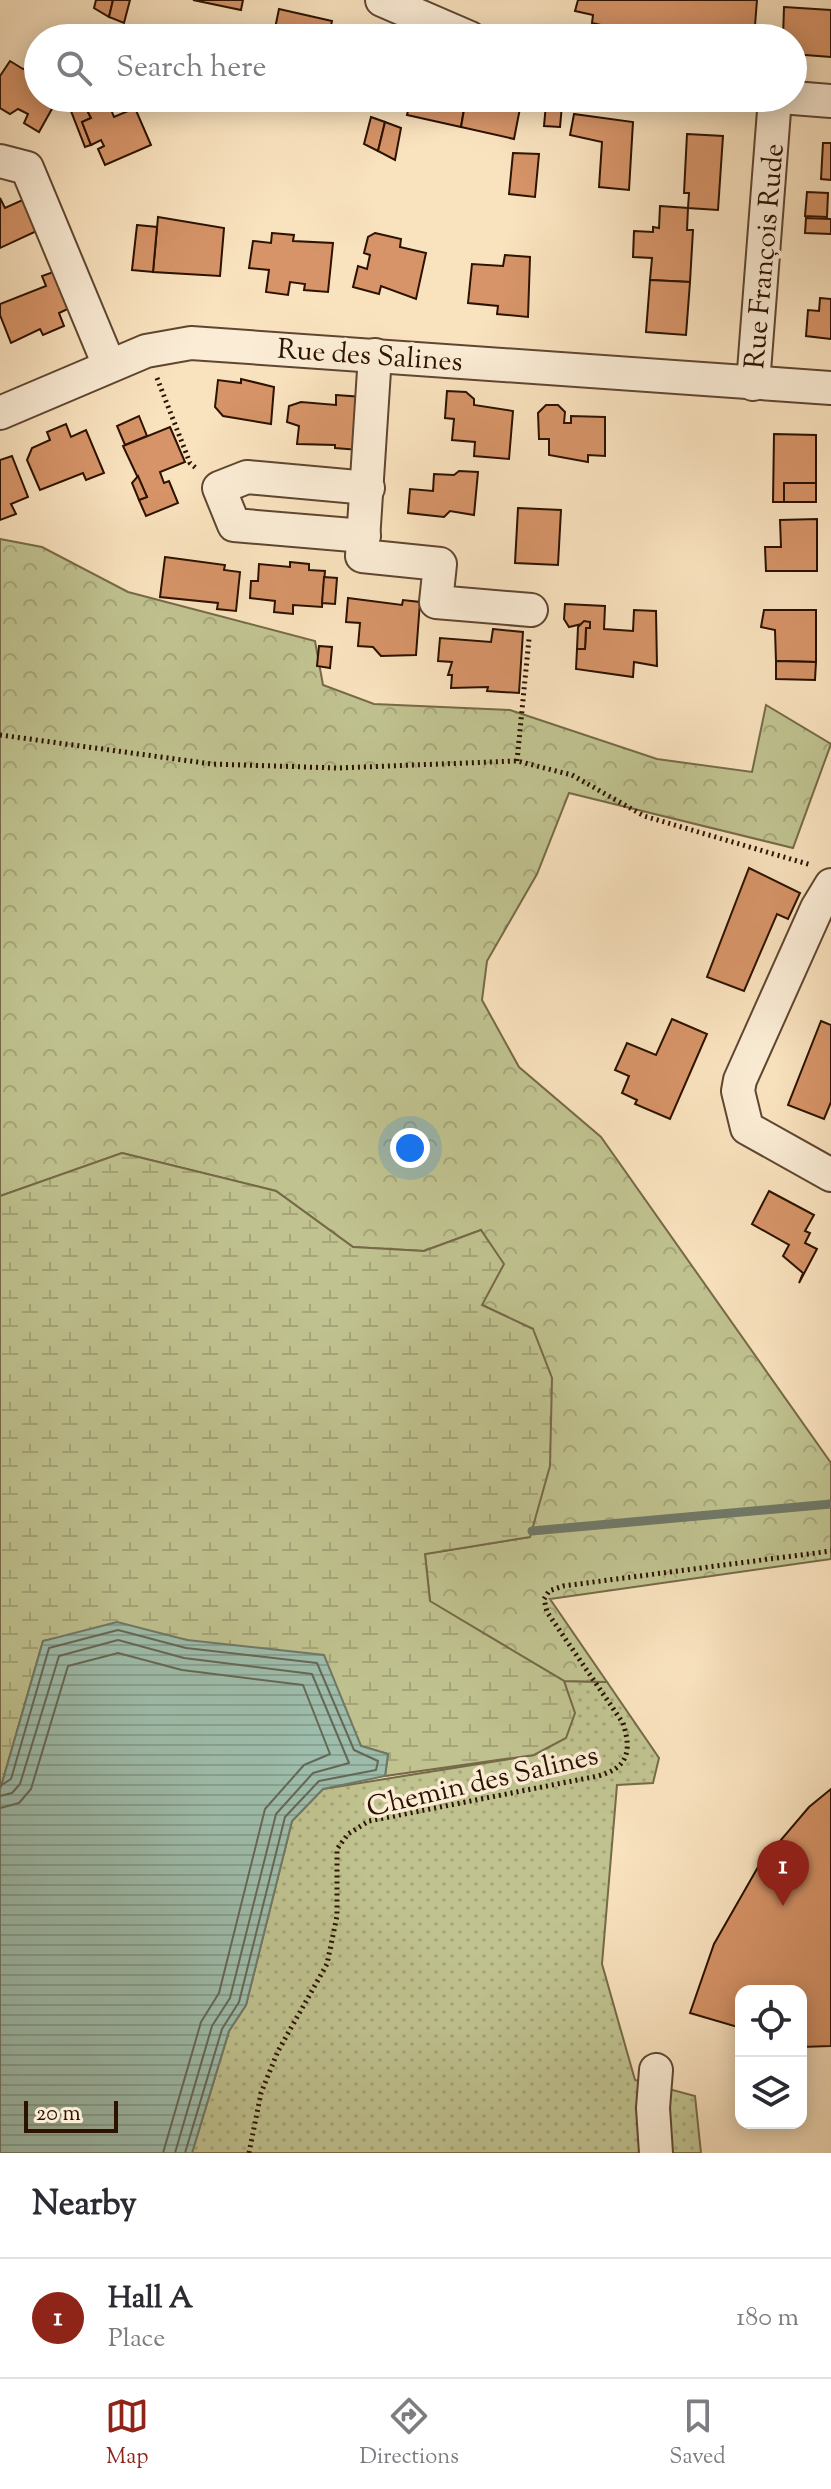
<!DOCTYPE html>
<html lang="en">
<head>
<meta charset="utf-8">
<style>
	body { margin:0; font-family:"Sorts Mill Goudy",serif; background:#f2f2f3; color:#2b2b33 }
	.controls { position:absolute; right:24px; bottom:24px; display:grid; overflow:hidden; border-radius:16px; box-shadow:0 4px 20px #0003 }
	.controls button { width:72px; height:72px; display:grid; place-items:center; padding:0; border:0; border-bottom:2px solid #e1e1e2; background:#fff; color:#2b2b33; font:40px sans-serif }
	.scale { position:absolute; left:24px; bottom:20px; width:94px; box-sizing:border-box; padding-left:8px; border:4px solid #2c1200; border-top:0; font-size:22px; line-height:28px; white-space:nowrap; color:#2c1200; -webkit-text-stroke:6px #fbecd5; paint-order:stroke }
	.you { position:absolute; left:410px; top:1148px; width:28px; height:28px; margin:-20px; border:6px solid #fff; border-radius:50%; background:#1a73e8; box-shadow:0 0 0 12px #1a73e833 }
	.badge { display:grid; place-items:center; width:52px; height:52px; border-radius:50%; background:#8f2418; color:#fff; font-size:26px; font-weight:700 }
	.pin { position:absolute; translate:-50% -66px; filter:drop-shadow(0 2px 4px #0008) }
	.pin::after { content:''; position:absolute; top:42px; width:28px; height:24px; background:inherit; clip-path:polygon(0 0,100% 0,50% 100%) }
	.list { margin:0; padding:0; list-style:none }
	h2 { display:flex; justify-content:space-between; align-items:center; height:104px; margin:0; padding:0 32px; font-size:34px }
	h2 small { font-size:26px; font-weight:400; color:#7c7c81 }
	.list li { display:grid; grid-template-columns:52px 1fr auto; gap:24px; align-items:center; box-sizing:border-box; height:120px; padding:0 32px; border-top:2px solid #e1e1e2 }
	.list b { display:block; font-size:30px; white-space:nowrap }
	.list p { margin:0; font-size:26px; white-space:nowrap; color:#7c7c81 }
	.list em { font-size:26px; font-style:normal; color:#7c7c81 }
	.icon { flex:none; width:44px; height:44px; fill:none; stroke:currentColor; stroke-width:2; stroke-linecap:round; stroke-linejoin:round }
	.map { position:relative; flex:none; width:831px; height:2153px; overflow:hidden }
	.search { position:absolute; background:#fff; box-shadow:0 4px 20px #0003; left:24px; right:24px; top:24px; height:88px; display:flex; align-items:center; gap:20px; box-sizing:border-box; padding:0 28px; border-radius:44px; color:#7c7c81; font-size:30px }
	.sheet { height:224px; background:#fff }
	nav { display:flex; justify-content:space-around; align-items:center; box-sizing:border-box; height:112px; border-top:2px solid #e1e1e2; background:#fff; font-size:22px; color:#7c7c81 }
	nav a { display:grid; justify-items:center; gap:4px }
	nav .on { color:#8f2418 }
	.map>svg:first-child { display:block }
	.grass { fill:url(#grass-dots); stroke:#766a48; stroke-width:2 }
	.forest { fill:url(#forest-crowns); stroke:#766a48; stroke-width:2 }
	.wetland { fill:url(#wetland-marsh); stroke:#766a48; stroke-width:2 }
	.water { fill:url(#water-rules); stroke:#707968; stroke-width:2 }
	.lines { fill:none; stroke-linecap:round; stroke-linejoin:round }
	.shore { stroke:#656856; stroke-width:2 }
	.stream { stroke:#707968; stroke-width:9 }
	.building { fill:#d69468; stroke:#2c1200; stroke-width:2 }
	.minor-casing { stroke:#5f4630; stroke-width:36 }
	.path { stroke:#2c1200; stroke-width:5; stroke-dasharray:2 4; stroke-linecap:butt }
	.minor { stroke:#fbecd5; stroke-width:32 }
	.labels { text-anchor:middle; stroke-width:7; stroke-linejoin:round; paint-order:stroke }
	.street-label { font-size:28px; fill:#2c1200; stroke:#fbecd5 }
</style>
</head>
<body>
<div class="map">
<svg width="831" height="2153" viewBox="0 0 831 2153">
	<defs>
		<pattern id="grass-dots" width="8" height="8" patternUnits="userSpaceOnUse" patternTransform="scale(2)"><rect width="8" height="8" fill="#c0c390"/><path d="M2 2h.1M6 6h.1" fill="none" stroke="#a5a67a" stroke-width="1.8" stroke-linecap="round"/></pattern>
		<pattern id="forest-crowns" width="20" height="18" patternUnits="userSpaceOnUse" patternTransform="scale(2)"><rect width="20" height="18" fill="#c0c390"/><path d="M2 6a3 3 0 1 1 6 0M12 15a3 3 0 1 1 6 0" fill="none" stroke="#a5a67a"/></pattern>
		<pattern id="wetland-marsh" width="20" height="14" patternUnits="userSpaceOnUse" patternTransform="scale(2)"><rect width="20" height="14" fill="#c0c390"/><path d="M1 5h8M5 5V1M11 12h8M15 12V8" fill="none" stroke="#a5a67a"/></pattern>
		<pattern id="water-rules" width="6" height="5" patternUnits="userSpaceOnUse" patternTransform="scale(2)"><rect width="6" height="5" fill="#9ebead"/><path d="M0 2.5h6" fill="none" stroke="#88a293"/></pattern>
	</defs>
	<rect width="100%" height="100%" fill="#f9e2be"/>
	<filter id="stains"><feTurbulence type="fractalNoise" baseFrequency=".0025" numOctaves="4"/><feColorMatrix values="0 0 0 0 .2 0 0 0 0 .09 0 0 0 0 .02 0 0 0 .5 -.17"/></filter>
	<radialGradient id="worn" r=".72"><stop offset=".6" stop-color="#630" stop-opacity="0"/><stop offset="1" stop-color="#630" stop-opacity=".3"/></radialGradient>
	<path class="grass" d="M 564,1681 L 607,1682 L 659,1758 L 653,1783 L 617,1785 L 602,1964 L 635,2080 L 695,2096 L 701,2153 L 192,2153 L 229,2031 L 246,2005 L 292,1821 L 323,1789 L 534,1755 L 574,1713 Z"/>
	<path class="forest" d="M 0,539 L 42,547 L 128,592 L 315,641 L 323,685 L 374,704 L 510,710 L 657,759 L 752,772 L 766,705 L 831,744 L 793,848 L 569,793 L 537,874 L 487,961 L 482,1000 L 519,1067 L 601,1137 L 831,1463 L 831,1559 L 550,1599 L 607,1682 L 564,1681 L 430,1602 L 425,1554 L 530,1537 L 533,1329 L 482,1305 L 481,1230 L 424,1251 L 353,1247 L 276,1191 L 122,1153 L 0,1196 Z"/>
	<path class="wetland" d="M 122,1153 L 276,1191 L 353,1247 L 424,1251 L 481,1230 L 504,1264 L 482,1305 L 533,1329 L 552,1378 L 550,1466 L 530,1537 L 425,1554 L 430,1601 L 564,1681 L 575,1713 L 566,1738 L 534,1755 L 385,1776 L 388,1754 L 361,1746 L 353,1729 L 187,1640 C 142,1630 88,1630 43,1641 L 0,1790 L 0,1196 Z"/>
	<path class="water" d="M 117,1622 L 187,1640 L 324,1655 L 361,1746 L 388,1754 L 385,1776 L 323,1789 L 292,1821 L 246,2005 L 229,2031 L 192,2153 L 0,2153 L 0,1790 L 43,1641 Z"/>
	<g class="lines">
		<g class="shore">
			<path d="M 0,1786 L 11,1779 L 49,1648 L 118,1630 L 186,1648 L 317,1663 L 354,1750 L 378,1761 L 376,1770 L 319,1781 L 285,1817 L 239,2002 L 222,2029 L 185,2153"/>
			<path d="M 0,1796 L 12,1793 L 20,1784 L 59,1656 L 118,1640 L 184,1658 L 312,1674 L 349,1763 L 313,1773 L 276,1814 L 230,1998 L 212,2026 L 175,2153"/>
			<path d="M 0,1808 L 19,1803 L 31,1789 L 68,1666 L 118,1653 L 182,1670 L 303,1685 L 330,1754 L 304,1765 L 265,1809 L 219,1993 L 201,2022 L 163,2153"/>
		</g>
		<path class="stream" d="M 532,1531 L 831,1504"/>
	</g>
	<g class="building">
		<path d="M 96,0 L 113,0 L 109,17 L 94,8 Z"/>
		<path d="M 113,0 L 130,0 L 124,23 L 109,17 Z"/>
		<path d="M 193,0 L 243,0 L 241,10 Z"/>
		<path d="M 578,0 L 757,0 L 754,38 L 666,38 L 668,30 L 653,27 L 650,36 L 592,23 L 593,15 L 575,11 Z"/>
		<path d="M 784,7 L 831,10 L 831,57 L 793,54 L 793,38 L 783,38 Z"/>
		<path d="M 279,9 L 332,21 L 328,38 L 273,38 Z"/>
		<path d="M 10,61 L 23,69 L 33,66 L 38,69 L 38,98 L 58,98 L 39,132 L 24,123 L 28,114 L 18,109 L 10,114 L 0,108 L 0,76 Z"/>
		<path d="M 106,98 L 108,102 L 87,110 L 91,118 L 82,122 L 91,145 L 85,147 L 71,111 Z"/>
		<path d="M 411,98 L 466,98 L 461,127 L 407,115 Z"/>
		<path d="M 466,98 L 522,98 L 514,139 L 461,127 Z"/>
		<path d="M 108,102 L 114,117 L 135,108 L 151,145 L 105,165 L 98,149 L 104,146 L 101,140 L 91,145 L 82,122 L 91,118 L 87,110 Z"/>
		<path d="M 546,104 L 562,105 L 560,127 L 544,126 Z"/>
		<path d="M 574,114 L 633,122 L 629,190 L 599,187 L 602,142 L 570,135 Z"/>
		<path d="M 371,117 L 385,122 L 378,151 L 364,144 Z"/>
		<path d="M 385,122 L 401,128 L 395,160 L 378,151 Z"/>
		<path d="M 687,134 L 723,136 L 718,210 L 688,208 L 689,193 L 684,193 Z"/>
		<path d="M 823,143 L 831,143 L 831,180 L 821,179 Z"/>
		<path d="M 513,153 L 539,154 L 535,197 L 509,194 Z"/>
		<path d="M 807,192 L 828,193 L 827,217 L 805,216 Z"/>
		<path d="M 0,198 L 5,208 L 27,198 L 41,229 L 0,248 Z"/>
		<path d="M 660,206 L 688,208 L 687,230 L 693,230 L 690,282 L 650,280 L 652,258 L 633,257 L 634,231 L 653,232 L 653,227 L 659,228 Z"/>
		<path d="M 158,217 L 224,228 L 220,276 L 153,272 Z"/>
		<path d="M 806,218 L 831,219 L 831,234 L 805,233 Z"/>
		<path d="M 137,225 L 157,227 L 153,272 L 132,270 Z"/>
		<path d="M 272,233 L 294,235 L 293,241 L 333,243 L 328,292 L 304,290 L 305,284 L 290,282 L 288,295 L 266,292 L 269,270 L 249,268 L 253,241 L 271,243 Z"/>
		<path d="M 375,233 L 401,239 L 400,247 L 426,253 L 416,299 L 381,286 L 379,294 L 353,287 L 358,266 L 367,269 L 370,255 L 364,253 L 368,237 Z"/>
		<path d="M 505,255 L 530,257 L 528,317 L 497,314 L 498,306 L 468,303 L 472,264 L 503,266 Z"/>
		<path d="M 59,270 L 74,306 L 59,313 L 64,326 L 43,335 L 40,329 L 11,343 L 0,315 L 0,304 L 46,286 L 42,276 Z"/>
		<path d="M 650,280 L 690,282 L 686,335 L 646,332 Z"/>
		<path d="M 820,298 L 831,299 L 831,339 L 806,336 L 808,310 L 819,311 Z"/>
		<path d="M 241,379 L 274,387 L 271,424 L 223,416 L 215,407 L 218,380 L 241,383 Z"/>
		<path d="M 447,391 L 466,392 L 474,399 L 474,405 L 513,411 L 509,459 L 474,456 L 475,442 L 452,440 L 454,419 L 445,418 Z"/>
		<path d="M 336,395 L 363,397 L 359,450 L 335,448 L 335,445 L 297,444 L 299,426 L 287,422 L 289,406 L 301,402 L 336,405 Z"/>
		<path d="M 546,405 L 558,405 L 565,412 L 564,423 L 571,423 L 571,416 L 605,417 L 605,456 L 588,455 L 588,462 L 549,455 L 549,439 L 539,439 L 538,413 Z"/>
		<path d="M 139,416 L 147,436 L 125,445 L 117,426 Z"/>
		<path d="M 66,424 L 71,437 L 86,430 L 104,473 L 86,480 L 83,473 L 40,490 L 27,460 L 32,448 L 50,440 L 47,432 Z"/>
		<path d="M 170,427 L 185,462 L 160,472 L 164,483 L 169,481 L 178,503 L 146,516 L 139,500 L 147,497 L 123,446 Z"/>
		<path d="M 774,434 L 816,435 L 816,483 L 784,483 L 784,502 L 773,502 Z"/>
		<path d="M 12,456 L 28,497 L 11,504 L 16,514 L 0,520 L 0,460 Z"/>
		<path d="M 459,471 L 478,472 L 474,515 L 450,511 L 444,517 L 408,513 L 410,489 L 433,491 L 434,474 L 454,475 Z"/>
		<path d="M 138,476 L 147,497 L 139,500 L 132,483 Z"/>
		<rect x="784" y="483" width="32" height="19"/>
		<path d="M 518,508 L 561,510 L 558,565 L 515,563 Z"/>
		<path d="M 817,519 L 817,571 L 766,571 L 765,547 L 781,547 L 780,520 Z"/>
		<path d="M 165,557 L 225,565 L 224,570 L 240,572 L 236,611 L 217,609 L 218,603 L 160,597 Z"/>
		<path d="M 290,562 L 309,564 L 309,570 L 325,571 L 322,607 L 293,605 L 293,614 L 274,612 L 275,601 L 250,598 L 251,581 L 258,581 L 259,564 L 290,567 Z"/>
		<path d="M 324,577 L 337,578 L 335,604 L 322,603 Z"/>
		<path d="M 348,598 L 402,605 L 403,600 L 420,602 L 416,655 L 381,656 L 373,647 L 358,646 L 360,623 L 346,622 Z"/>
		<path d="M 565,604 L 605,606 L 604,629 L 633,631 L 634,610 L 656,611 L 657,666 L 634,662 L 633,677 L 576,669 L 577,649 L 585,649 L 586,628 L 590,628 L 590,622 L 569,627 L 564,619 Z"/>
		<path d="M 764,610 L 816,610 L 816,662 L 776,661 L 775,630 L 761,627 Z"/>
		<path d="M 584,621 L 590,622 L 590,628 L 586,628 L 585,649 L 577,649 L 578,627 Z"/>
		<path d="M 493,629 L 523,632 L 519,693 L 487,691 L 488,687 L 451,688 L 452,675 L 448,675 L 452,662 L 438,661 L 440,638 L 491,642 Z"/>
		<path d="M 319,646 L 332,647 L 330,668 L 317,666 Z"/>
		<path d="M 776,661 L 816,662 L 815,680 L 776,679 Z"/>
		<path d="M 749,868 L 800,893 L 788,919 L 777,914 L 744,991 L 707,977 Z"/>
		<path d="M 672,1019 L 707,1034 L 670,1119 L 635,1104 L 637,1100 L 622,1093 L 629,1076 L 615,1070 L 627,1043 L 656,1055 Z"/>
		<path d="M 821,1021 L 831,1025 L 831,1102 L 824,1119 L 788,1105 Z"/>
		<path d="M 769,1191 L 814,1215 L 805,1231 L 810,1233 L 805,1243 L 817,1249 L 799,1283 L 803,1273 L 783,1256 L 789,1245 L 752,1224 Z"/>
		<path d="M 831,1789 L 831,2046 L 801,2047 L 801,1991 L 741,1991 L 741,2028 L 690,2013 L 714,1944 L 758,1867 L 809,1807 Z"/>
	</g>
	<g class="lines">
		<defs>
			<g id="minor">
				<path d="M 382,0 L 470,38"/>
				<path d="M 793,98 L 831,101"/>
				<path d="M 0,161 L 27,168 L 109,365"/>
				<path d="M 375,355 L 362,556 L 440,564 L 436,602 L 531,610"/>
				<path d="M 753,384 L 775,98"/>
				<path d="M 0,413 L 146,351 L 191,343 L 831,388"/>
				<path d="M 364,536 L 234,525 L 219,488 L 247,477 L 368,488"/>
				<path d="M 831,885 L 817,908 L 740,1080 L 738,1091 L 747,1128 L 831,1175"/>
				<path d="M 656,2153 L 653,2108 L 656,2070"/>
			</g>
		</defs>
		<use href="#minor" class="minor-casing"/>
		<g class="path">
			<path d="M 157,378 L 190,463 L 198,470"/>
			<path d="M 0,735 L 212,764 L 337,768 L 517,761 L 572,775 L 644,816 L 811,865"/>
			<path d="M 517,761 L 529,639"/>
			<path d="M 249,2153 L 261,2093 L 278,2051 L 327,1964 L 337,1916 L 337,1849 L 348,1834 L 369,1821 L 598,1776 C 628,1768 632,1751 623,1723 L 547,1612 L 544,1599 L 549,1591 L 563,1586 L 831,1551"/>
		</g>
		<use href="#minor" class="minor"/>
	</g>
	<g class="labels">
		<g class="street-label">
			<text transform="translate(763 256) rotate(-85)" y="10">Rue François Rude</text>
			<text transform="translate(370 354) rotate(4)" y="10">Rue des Salines</text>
			<text transform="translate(482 1780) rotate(-13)" y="10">Chemin des Salines</text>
		</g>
	</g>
	<rect width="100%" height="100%" filter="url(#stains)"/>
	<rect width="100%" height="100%" fill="url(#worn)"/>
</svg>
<div class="controls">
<button><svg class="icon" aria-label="locate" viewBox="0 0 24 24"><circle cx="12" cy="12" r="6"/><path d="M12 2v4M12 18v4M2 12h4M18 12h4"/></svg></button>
<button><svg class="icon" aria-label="layers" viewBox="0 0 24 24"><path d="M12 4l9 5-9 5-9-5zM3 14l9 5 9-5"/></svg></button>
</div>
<div class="scale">20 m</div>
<div class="you"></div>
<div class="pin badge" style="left:783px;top:1906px">1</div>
<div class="search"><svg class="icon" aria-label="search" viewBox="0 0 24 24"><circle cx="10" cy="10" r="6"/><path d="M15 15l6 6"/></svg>Search here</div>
</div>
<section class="sheet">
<h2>Nearby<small></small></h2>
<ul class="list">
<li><span class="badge">1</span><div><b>Hall A</b><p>Place</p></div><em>180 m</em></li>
</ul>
</section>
<nav>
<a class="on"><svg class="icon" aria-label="map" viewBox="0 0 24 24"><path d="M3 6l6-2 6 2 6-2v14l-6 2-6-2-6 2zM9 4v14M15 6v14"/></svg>Map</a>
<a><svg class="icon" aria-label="directions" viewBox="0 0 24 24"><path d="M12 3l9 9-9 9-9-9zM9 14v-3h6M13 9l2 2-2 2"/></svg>Directions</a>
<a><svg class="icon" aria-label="saved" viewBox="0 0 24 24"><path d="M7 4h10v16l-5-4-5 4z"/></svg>Saved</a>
</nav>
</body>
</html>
